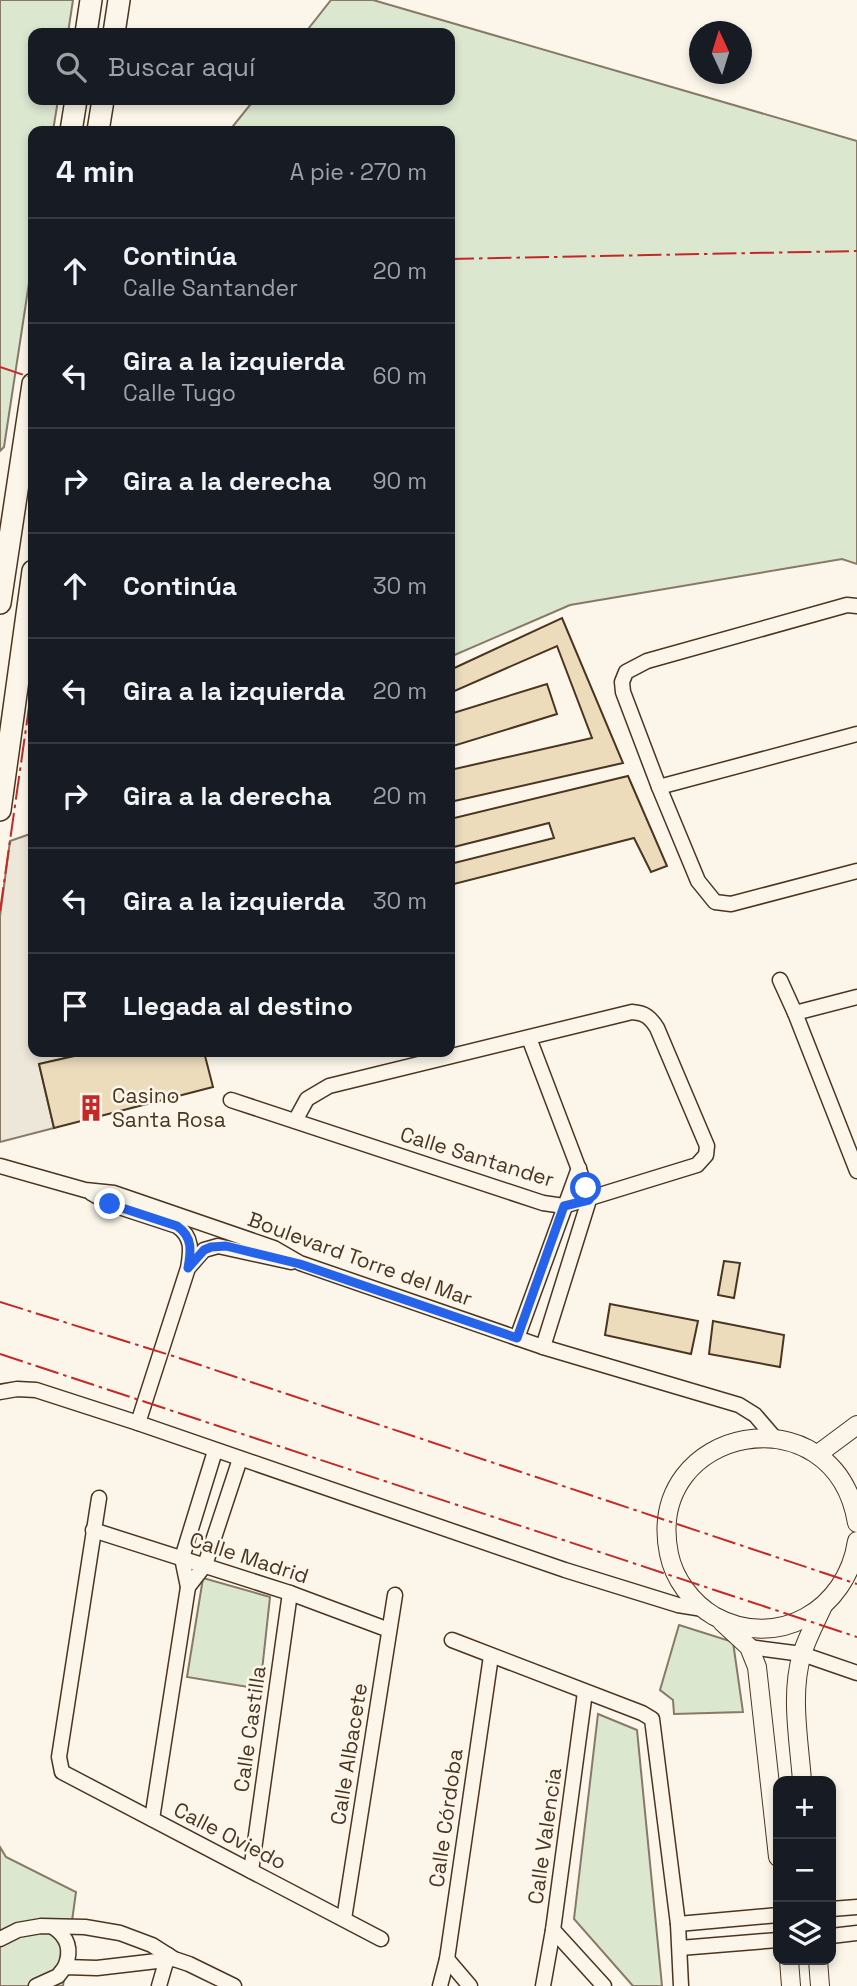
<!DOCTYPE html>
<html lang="es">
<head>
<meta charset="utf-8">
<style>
	body { margin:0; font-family:"Space Grotesk",sans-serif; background:#242831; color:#f1f3f6 }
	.controls { position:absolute; right:21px; bottom:21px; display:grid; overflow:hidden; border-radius:14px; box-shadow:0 4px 10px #0003 }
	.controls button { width:63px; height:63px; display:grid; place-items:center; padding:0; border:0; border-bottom:2px solid #363941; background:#171b24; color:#f1f3f6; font:35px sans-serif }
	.compass { position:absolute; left:689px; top:21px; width:63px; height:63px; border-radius:50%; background:#171b24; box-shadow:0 4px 10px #0003; rotate:356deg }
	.stop { position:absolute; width:21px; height:21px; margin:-16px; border:5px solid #2563eb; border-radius:50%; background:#fff }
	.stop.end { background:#2563eb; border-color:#fff; box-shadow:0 2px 7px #0008 }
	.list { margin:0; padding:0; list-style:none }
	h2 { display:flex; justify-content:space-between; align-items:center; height:91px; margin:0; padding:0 28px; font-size:30px }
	h2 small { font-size:23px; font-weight:400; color:#9ea1a6 }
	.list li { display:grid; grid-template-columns:46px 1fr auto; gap:21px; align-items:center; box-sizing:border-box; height:105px; padding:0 28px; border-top:2px solid #363941 }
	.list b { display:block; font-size:26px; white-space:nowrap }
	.list p { margin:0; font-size:23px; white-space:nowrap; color:#9ea1a6 }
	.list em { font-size:23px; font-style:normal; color:#9ea1a6 }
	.icon { flex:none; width:38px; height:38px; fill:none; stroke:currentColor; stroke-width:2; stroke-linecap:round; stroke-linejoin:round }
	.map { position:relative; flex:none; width:857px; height:1986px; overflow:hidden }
	.search { position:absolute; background:#171b24; box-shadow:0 4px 10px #0003; left:28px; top:28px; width:427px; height:77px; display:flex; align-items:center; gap:18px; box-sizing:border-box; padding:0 24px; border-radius:14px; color:#9ea1a6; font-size:26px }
	.panel { position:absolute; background:#171b24; box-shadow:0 4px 10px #0003; left:28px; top:126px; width:427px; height:931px; border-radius:14px }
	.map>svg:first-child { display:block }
	.green { fill:#dce7d0; stroke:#887966; stroke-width:2 }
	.parking { fill:#ede7d9; stroke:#887966; stroke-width:2 }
	.building { fill:#ecdcbc; stroke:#4a3520; stroke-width:2 }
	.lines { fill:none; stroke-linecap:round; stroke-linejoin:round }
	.minor-casing { stroke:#4a3520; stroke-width:17 }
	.tertiary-casing { stroke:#4a3520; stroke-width:20 }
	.secondary-casing { stroke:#4a3520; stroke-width:24 }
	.minor { stroke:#fbf6e9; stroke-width:14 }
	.tertiary { stroke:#fbf6e9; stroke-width:18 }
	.secondary { stroke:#fbf6e9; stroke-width:21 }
	.power { stroke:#c62828; stroke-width:2; stroke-dasharray:24 5 3.5 5; stroke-linecap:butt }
	.route { stroke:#2563eb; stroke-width:9 }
	.labels { text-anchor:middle; stroke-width:5; stroke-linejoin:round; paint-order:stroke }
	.poi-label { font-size:21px; fill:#4a3520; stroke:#fbf6e9; text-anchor:start }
	.street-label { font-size:21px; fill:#4a3520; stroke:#fbf6e9 }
</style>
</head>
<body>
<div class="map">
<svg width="857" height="1986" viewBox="0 0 857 1986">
	<rect width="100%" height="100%" fill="#fbf6e9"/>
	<g class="green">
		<path d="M 0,0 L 73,0 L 68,33 L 33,33 L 33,100 L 58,100 L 53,131 L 33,131 L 33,257 L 4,447 L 0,451 Z"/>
		<path d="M 331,0 L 373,0 L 857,141 L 857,564 L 842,559 L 570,605 L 450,657 L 450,131 L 229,131 L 254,100 L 450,100 L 450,33 L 305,33 Z"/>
		<path d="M 203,1578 L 270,1597 L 260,1689 L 187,1677 Z"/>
		<path d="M 679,1625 L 733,1642 L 743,1712 L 674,1714 L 673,1700 L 660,1690 Z"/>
		<path d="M 598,1714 L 637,1730 L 662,1986 L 633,1986 L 574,1919 Z"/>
		<path d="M 0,1847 L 6,1857 L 76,1892 L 63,1986 L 0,1986 Z"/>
	</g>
	<path class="parking" d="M 33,833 L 33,1052 L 91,1052 L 39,1064 L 54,1128 L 0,1142 L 0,916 L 10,841 Z"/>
	<g class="building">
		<path d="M 562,618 L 623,763 L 450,802 L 450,770 L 592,738 L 557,646 L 450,693 L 450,670 Z"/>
		<path d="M 547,684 L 557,714 L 450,747 L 450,714 Z"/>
		<path d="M 628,776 L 667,866 L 651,872 L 634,838 L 450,885 L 450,864 L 554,838 L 549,823 L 450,848 L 450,819 Z"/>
		<path d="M 92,1052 L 204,1052 L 213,1087 L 54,1128 L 39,1064 Z"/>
		<path d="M 724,1261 L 740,1263 L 734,1298 L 718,1295 Z"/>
		<path d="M 610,1304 L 698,1321 L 691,1354 L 605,1335 Z"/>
		<path d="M 713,1321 L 784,1335 L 780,1367 L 709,1354 Z"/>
	</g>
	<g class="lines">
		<defs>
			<g id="minor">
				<path d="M 857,606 L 847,605 L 647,661 L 626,672 L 622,682 L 623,692 L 659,787 L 698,881 L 715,902 L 731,904 L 857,871"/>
				<path d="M 659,787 L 857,734"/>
				<path d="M 780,980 L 795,1013 L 857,1171"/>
				<path d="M 795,1013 L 857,997"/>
				<path d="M 529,1038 L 586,1188 L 589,1200 L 543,1347"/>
				<path d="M 231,1100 L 543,1203 L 564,1206 L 697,1165 L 706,1155 L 707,1146 L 657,1028 C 650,1017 645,1013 632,1012 L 329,1086 L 307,1099 L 295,1121"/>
				<path d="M 0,1166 L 85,1190 L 114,1193 L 274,1248 L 300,1263 L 543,1347 L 739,1405 L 755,1415 L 774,1437"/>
				<path d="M 91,1193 L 110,1204 L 177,1226 C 193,1237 191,1251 188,1268 L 138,1423"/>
				<path d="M 189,1267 L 204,1250 L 218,1246 L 291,1262"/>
				<path d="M 517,1338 L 579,1168"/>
				<path d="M 0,1392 L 17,1389 L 36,1390 L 138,1423 L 565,1570 L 678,1605 L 703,1609"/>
				<path d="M 99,1498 L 59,1757 L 62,1772 L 381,1939"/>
				<path d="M 93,1530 L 290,1593 L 389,1630"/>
				<path d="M 188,1587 L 205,1565 L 240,1459"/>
				<path d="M 452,1640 L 642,1713 L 652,1719 L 678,1924 L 681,1986"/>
				<path d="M 749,1647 L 802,1654 L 857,1673"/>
				<path d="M 152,1819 L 188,1587 L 182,1558 L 215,1451"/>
				<path d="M 251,1871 L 290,1593"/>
				<path d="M 831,1909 L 857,1907"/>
				<path d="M 344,1919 L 395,1595"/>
				<path d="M 678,1924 L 778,1915"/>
				<path d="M 53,1927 C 68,1937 72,1950 65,1967"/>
				<path d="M 553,1930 L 604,1986"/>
				<path d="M 831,1936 L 857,1933"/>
				<path d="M 0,1939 L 18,1930 L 41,1926 L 85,1927 L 120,1933 L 152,1945 L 174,1959 L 189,1964 L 234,1986"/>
				<path d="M 680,1948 L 778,1940"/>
				<path d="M 447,1959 L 470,1986"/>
				<path d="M 36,1986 L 58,1976 L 65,1967 L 97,1968 L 174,1959"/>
				<path d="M 159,1986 L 168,1955"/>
				<path d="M 440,1986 L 447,1959 L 491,1656"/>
				<path d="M 543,1986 L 553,1930 L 585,1692"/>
			</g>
			<g id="tertiary">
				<path d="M 818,1454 L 857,1425"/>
				<path d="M 857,1523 C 835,1389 643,1425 669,1554 C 674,1579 692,1603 714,1616 C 777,1651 847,1610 857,1541"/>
				<path d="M 722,1622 L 749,1647 L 757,1667 L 778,1857"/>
				<path d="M 802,1781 C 799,1740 790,1694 802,1654 C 807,1638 815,1623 822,1608"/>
				<path d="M 789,1960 L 791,1986"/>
				<path d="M 818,1960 L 820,1986"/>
			</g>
			<g id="secondary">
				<path d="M 86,33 L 91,0"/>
				<path d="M 114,33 L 119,0"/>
				<path d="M 71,131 L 76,100"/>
				<path d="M 98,131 L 103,100"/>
				<path d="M 0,603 L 33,384"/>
				<path d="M 0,810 L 33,571"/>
			</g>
		</defs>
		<use href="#minor" class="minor-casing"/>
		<use href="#tertiary" class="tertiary-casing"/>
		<use href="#secondary" class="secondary-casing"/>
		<use href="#minor" class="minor"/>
		<use href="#tertiary" class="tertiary"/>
		<use href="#secondary" class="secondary"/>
		<g class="power">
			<path d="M 450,259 L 857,251"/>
			<path d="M 0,367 L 33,378"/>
			<path d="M 0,911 L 33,679"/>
			<path d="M 0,1302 L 173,1356 L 857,1584"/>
			<path d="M 0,1354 L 857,1637"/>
		</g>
	</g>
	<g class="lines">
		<path class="route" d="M 110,1204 L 177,1226 C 193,1237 191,1251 188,1268 L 204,1250 L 211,1247 L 226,1246 L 300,1264 L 517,1338 L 564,1206 L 589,1200 L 586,1188"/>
	</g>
	<defs>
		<symbol id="building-bare" viewBox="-9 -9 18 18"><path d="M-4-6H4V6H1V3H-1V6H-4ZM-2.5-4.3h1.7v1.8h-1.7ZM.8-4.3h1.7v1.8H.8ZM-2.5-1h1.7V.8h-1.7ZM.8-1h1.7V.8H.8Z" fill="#c62828" stroke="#fbf6e9" stroke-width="2.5" paint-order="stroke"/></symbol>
	</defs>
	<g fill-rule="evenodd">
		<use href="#building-bare" x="72" y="1089" width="38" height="38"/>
	</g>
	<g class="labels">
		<g class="poi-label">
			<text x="112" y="1103">Casino<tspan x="112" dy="24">Santa Rosa</tspan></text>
		</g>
		<g class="street-label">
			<text transform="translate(477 1157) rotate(17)" y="7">Calle Santander</text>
			<text transform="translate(360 1259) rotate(20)" y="7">Boulevard Torre del Mar</text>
			<text transform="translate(249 1558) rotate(18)" y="7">Calle Madrid</text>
			<text transform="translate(250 1729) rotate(-82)" y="7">Calle Castilla</text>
			<text transform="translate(349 1754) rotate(-81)" y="7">Calle Albacete</text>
			<text transform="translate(446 1818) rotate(-82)" y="7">Calle Córdoba</text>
			<text transform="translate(230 1836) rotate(27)" y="7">Calle Oviedo</text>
			<text transform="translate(545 1836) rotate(-82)" y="7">Calle Valencia</text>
		</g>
	</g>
</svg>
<div class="controls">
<button>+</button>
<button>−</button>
<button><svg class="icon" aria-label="layers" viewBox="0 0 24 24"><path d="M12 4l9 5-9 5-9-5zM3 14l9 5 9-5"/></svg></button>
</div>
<svg class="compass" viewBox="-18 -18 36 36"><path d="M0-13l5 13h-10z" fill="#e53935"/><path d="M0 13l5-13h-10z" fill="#9ea1a6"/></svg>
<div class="stop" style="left:586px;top:1188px"></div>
<div class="stop end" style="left:110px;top:1204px"></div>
<div class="search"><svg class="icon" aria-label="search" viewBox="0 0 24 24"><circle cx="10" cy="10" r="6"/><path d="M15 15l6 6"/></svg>Buscar aquí</div>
<section class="panel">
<h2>4 min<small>A pie · 270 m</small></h2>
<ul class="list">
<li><svg class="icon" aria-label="ahead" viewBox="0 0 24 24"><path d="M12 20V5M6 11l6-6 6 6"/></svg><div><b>Continúa</b><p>Calle Santander</p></div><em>20 m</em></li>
<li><svg class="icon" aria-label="left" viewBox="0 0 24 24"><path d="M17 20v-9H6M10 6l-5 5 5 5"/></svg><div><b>Gira a la izquierda</b><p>Calle Tugo</p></div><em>60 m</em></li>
<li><svg class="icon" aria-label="right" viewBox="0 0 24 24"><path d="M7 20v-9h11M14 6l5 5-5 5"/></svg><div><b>Gira a la derecha</b></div><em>90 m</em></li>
<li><svg class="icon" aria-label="ahead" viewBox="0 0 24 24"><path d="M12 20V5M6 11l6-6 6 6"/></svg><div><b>Continúa</b></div><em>30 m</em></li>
<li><svg class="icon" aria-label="left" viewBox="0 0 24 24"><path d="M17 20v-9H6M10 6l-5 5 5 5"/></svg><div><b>Gira a la izquierda</b></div><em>20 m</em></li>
<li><svg class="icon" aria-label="right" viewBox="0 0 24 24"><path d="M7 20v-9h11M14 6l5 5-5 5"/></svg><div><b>Gira a la derecha</b></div><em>20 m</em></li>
<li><svg class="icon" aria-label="left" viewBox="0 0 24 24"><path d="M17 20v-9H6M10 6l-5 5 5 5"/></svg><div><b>Gira a la izquierda</b></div><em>30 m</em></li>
<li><svg class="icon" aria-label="arrive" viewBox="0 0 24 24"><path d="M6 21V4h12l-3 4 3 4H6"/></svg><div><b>Llegada al destino</b></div></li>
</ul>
</section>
</div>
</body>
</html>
